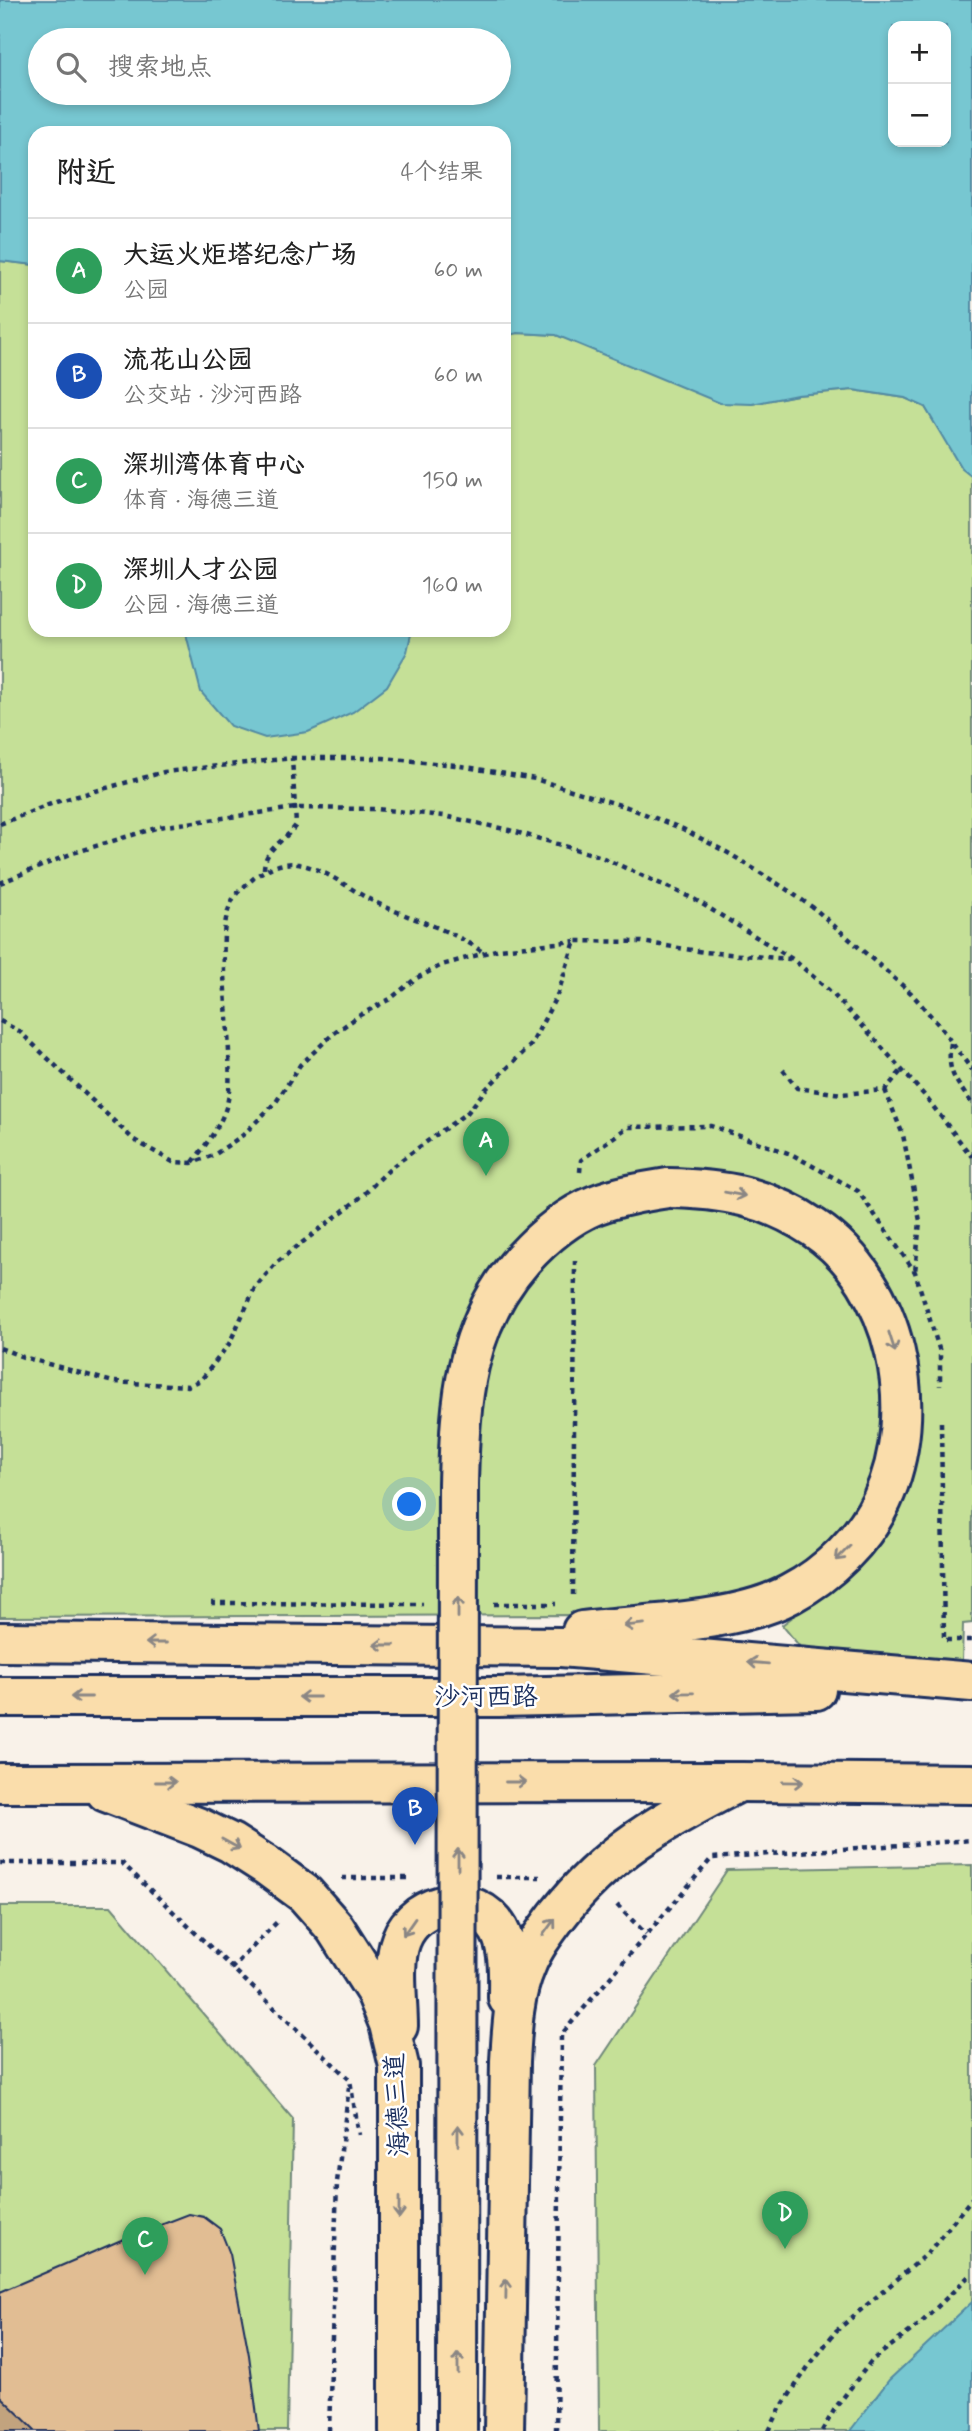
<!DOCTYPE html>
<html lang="zh">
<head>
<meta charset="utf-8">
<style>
	body { margin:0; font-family:Mynerve,"LXGW WenKai TC",sans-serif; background:#f6f6f6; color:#222 }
	.controls { position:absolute; right:21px; top:21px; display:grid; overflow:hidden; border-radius:14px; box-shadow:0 4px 10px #0003 }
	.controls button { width:63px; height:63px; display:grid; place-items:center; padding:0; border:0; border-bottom:2px solid #e0e0e0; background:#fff; color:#222; font:35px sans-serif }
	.you { position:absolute; left:410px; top:1505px; width:24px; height:24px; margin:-18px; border:5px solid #fff; border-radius:50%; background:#1a73e8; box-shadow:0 0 0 10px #1a73e833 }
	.badge { display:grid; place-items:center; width:46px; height:46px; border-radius:50%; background:#111827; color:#fff; font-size:23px; font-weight:700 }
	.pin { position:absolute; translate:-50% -58px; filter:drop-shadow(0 2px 4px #0008) }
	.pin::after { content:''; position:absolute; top:37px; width:24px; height:21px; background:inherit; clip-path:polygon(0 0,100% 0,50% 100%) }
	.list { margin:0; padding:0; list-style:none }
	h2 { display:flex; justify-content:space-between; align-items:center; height:91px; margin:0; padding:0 28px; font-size:30px }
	h2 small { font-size:23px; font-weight:400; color:#767676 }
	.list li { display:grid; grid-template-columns:46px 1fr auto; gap:21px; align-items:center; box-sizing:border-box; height:105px; padding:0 28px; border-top:2px solid #e0e0e0 }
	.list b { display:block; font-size:26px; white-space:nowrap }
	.list p { margin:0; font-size:23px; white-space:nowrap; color:#767676 }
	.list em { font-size:23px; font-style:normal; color:#767676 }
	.icon { flex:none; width:38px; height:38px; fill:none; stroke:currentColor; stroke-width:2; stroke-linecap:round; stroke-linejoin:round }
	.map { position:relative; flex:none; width:972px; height:2431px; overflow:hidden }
	.search { position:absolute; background:#fff; box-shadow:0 4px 10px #0003; left:28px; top:28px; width:483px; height:77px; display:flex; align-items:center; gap:18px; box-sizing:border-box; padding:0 24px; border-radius:38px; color:#767676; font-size:26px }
	.panel { position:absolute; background:#fff; box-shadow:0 4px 10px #0003; left:28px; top:126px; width:483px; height:511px; border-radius:21px }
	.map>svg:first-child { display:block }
	.green { fill:#c5e097; stroke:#70887a; stroke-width:2 }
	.water { fill:#77c7d1; stroke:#528aa3; stroke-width:2; fill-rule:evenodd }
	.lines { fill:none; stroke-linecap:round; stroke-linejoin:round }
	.major-casing { stroke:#1b2f5e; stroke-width:44 }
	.path { stroke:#1b2f5e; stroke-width:4.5; stroke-dasharray:5 5; stroke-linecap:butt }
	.major { stroke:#faddab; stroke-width:38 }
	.major-bridge-casing { stroke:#1b2f5e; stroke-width:44; stroke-linecap:butt }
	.major-bridge { stroke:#faddab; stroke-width:38 }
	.wall { fill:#c2a37e; stroke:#1b2f5e; stroke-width:2 }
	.building { fill:#e1bd93; stroke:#1b2f5e; stroke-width:2 }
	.oneway { stroke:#8a8684 }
	.labels { text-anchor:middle; stroke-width:5; stroke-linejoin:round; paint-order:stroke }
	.street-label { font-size:26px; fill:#1b2f5e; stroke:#fff }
</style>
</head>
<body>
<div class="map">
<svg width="972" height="2431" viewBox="0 0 972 2431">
	<rect width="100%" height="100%" fill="#f9f2e9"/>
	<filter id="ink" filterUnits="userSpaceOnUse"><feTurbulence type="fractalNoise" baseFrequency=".0143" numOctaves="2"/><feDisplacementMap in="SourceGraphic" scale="14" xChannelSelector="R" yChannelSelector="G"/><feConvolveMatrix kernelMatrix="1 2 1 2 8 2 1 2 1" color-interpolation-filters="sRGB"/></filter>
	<g filter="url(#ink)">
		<g class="green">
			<path d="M 0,261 L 35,265 L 35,630 L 185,630 L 185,634 L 504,630 L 504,336 L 518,333 L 556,335 L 752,404 L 797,395 L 853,390 L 905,398 L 925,407 L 939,430 L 972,473 L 972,1623 L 963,1624 L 962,1661 L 810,1659 L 782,1625 L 790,1619 L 589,1615 L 0,1617 Z"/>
			<path d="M 972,1865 L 972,2431 L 599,2431 L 596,2066 L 727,1870 Z"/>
			<path d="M 0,1906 L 111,1906 L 293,2119 L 287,2431 L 0,2431 Z"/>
		</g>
		<g class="water">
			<path d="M 0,0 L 972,0 L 972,477 L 961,468 L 925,407 L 905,398 L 853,390 L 797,395 L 752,404 L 720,403 L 556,335 L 518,333 L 504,336 L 504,133 L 35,133 L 35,265 L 0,261 ZM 893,26 L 946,26 L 946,142 L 893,142 ZM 40,40 L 499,40 L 499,93 L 40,93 Z"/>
			<path d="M 185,630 L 412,630 L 407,652 L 387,686 L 353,712 L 308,732 L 265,738 L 230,726 L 201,692 Z"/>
			<path d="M 972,2302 L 972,2431 L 850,2431 L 889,2380 Z"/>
		</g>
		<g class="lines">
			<defs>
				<g id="major">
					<path d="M 582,1631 C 644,1624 736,1623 790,1594 C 828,1574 864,1539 882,1500 C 923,1411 898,1284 814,1228 C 767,1196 722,1189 668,1188"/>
					<path d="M 0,1642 L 561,1647 L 972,1682"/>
					<path d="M 0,1697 L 499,1697 L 816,1690"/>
					<path d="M 0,1783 L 740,1782 L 972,1784"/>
					<path d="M 106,1792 L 200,1828 L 231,1843 L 267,1866 L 305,1894 L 335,1928 L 376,1992 L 389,2024 L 399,2066 L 399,2431"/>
					<path d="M 398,2026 C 398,2001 392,1963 401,1940 C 416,1900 476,1890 499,1930 C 510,1950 508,1976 508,1998"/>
					<path d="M 504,2431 L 510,2061 C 512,2029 513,1996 526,1966 C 533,1948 545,1932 557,1916 C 607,1851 663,1821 735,1784"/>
				</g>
			</defs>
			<use href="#major" class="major-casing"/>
			<g class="path">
				<path d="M 0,824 L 56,802 L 164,772 L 292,758 L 383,758 L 455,765 L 535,779 L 627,807 L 683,829 L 730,854 L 783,887 L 815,909 L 911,993 L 938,1024 L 972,1070"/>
				<path d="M 264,869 C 264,849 285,841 296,825 L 292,758"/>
				<path d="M 0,883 L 73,853 L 159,827 L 295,808 L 377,809 L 444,816 L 509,830 L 599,856 L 694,899 L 794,960 L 831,992 L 871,1035 L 925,1096 L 972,1157"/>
				<path d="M 0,1021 L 19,1031 L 134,1140 L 173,1162 L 192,1163 L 214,1155 L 243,1135 L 276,1102 L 300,1065 L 333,1034 L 360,1015 L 390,999 L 415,979 L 442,965 L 499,949 L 575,941"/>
				<path d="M 951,1043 C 946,1073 956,1080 972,1104"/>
				<path d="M 783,1070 L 797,1088 L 842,1094 L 885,1090 L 902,1070"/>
				<path d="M 885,1090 L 903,1135 L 920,1221 L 915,1272"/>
				<path d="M 193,1162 C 208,1141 227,1119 229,1092 C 231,1056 226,1011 224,975 C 224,951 221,923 232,901 C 236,892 246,885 254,878 C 265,869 283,861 298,864 C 325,869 345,886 369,899 C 407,919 449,927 484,953"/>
				<path d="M 580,1172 L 581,1160 L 628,1127 L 711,1126 L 791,1154 L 858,1191 L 915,1272 L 940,1352 L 940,1386"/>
				<path d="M 0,1348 L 23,1357 L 113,1382 L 188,1386 L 201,1380 L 229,1344 L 255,1288 L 276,1263 L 361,1197 L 393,1166 L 468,1112 L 486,1089 L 531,1045 L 558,993 L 575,941 L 642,942 L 704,952 L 790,959"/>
				<path d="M 941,1422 L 944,1640 L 972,1640"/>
				<path d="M 573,1595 L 575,1261"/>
				<path d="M 211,1603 L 423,1604"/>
				<path d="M 494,1604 L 556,1604"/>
				<path d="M 0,1863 L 122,1863 L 350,2080 L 359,2135"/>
				<path d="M 496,1877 L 540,1877"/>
				<path d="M 342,1878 L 407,1878"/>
				<path d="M 617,1905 L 646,1934"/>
				<path d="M 231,1969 L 278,1921"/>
				<path d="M 329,2431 L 337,2182 L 349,2087"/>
				<path d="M 556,2431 L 561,2035 L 712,1858 L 972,1840"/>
				<path d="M 769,2431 L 780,2409 L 808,2367 L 836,2331 L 927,2254 L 972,2198"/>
				<path d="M 822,2431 L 836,2407 L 872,2360 L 920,2324 L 972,2273"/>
			</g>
			<use href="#major" class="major"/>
			<defs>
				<path id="major-bridge" d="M 457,2431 L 458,1484 C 460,1400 464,1326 523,1259 C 544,1236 566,1217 595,1205 C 618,1196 643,1192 668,1188"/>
			</defs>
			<use href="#major-bridge" class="major-bridge-casing"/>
			<use href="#major-bridge" class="major-bridge"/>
		</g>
		<path class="wall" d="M 0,2292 L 259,2431 L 0,2431 Z"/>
		<path class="building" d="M 189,2214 L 204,2217 L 220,2229 L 230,2254 L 249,2355 L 259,2431 L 36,2431 L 0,2396 L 0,2292 L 119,2241 Z"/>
		<defs><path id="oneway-shaft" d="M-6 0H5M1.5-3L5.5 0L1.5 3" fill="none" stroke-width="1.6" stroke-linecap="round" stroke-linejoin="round" transform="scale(1.75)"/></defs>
		<g class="oneway">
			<use href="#oneway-shaft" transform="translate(735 1194) rotate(10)"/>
			<use href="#oneway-shaft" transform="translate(892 1342) rotate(72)"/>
			<use href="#oneway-shaft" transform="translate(843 1553) rotate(135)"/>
			<use href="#oneway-shaft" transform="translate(458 1607) rotate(-90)"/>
			<use href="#oneway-shaft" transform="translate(634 1625) rotate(174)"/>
			<use href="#oneway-shaft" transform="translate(156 1643) rotate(-180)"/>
			<use href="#oneway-shaft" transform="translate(384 1645) rotate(-180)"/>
			<use href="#oneway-shaft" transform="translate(758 1663) rotate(-175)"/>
			<use href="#oneway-shaft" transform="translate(683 1693) rotate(179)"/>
			<use href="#oneway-shaft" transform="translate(81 1697) rotate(-180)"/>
			<use href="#oneway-shaft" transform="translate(309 1697) rotate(-180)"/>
			<use href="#oneway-shaft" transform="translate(166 1782)"/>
			<use href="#oneway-shaft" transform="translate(516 1782)"/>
			<use href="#oneway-shaft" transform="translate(793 1782) rotate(1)"/>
			<use href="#oneway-shaft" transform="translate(231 1844) rotate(29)"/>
			<use href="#oneway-shaft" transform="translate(458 1859) rotate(-90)"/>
			<use href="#oneway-shaft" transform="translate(409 1927) rotate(125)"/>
			<use href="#oneway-shaft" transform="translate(549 1927) rotate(-54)"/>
			<use href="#oneway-shaft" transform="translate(458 2135) rotate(-90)"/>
			<use href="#oneway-shaft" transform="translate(399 2208) rotate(90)"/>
			<use href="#oneway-shaft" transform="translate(506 2289) rotate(-89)"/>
			<use href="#oneway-shaft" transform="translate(458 2363) rotate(-90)"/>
		</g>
	</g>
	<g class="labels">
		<g class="street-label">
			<text x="486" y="1705">沙河西路</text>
			<text transform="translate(396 2105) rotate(-93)" y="9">海德三道</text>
		</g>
	</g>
</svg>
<div class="controls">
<button>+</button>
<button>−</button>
</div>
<div class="you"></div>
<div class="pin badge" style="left:486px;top:1176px;background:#2e9e5b">A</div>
<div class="pin badge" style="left:415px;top:1845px;background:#1a4fb4">B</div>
<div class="pin badge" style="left:145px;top:2275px;background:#2e9e5b">C</div>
<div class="pin badge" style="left:785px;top:2249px;background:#2e9e5b">D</div>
<div class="search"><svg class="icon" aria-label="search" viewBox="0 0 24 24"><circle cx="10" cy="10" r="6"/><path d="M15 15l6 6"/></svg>搜索地点</div>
<section class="panel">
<h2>附近<small>4个结果</small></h2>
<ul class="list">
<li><span class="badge" style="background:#2e9e5b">A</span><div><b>大运火炬塔纪念广场</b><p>公园</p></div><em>60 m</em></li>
<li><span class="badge" style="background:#1a4fb4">B</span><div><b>流花山公园</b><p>公交站 · 沙河西路</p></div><em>60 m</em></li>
<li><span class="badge" style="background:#2e9e5b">C</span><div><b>深圳湾体育中心</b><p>体育 · 海德三道</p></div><em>150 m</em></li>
<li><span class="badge" style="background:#2e9e5b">D</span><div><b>深圳人才公园</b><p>公园 · 海德三道</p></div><em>160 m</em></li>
</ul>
</section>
</div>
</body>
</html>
